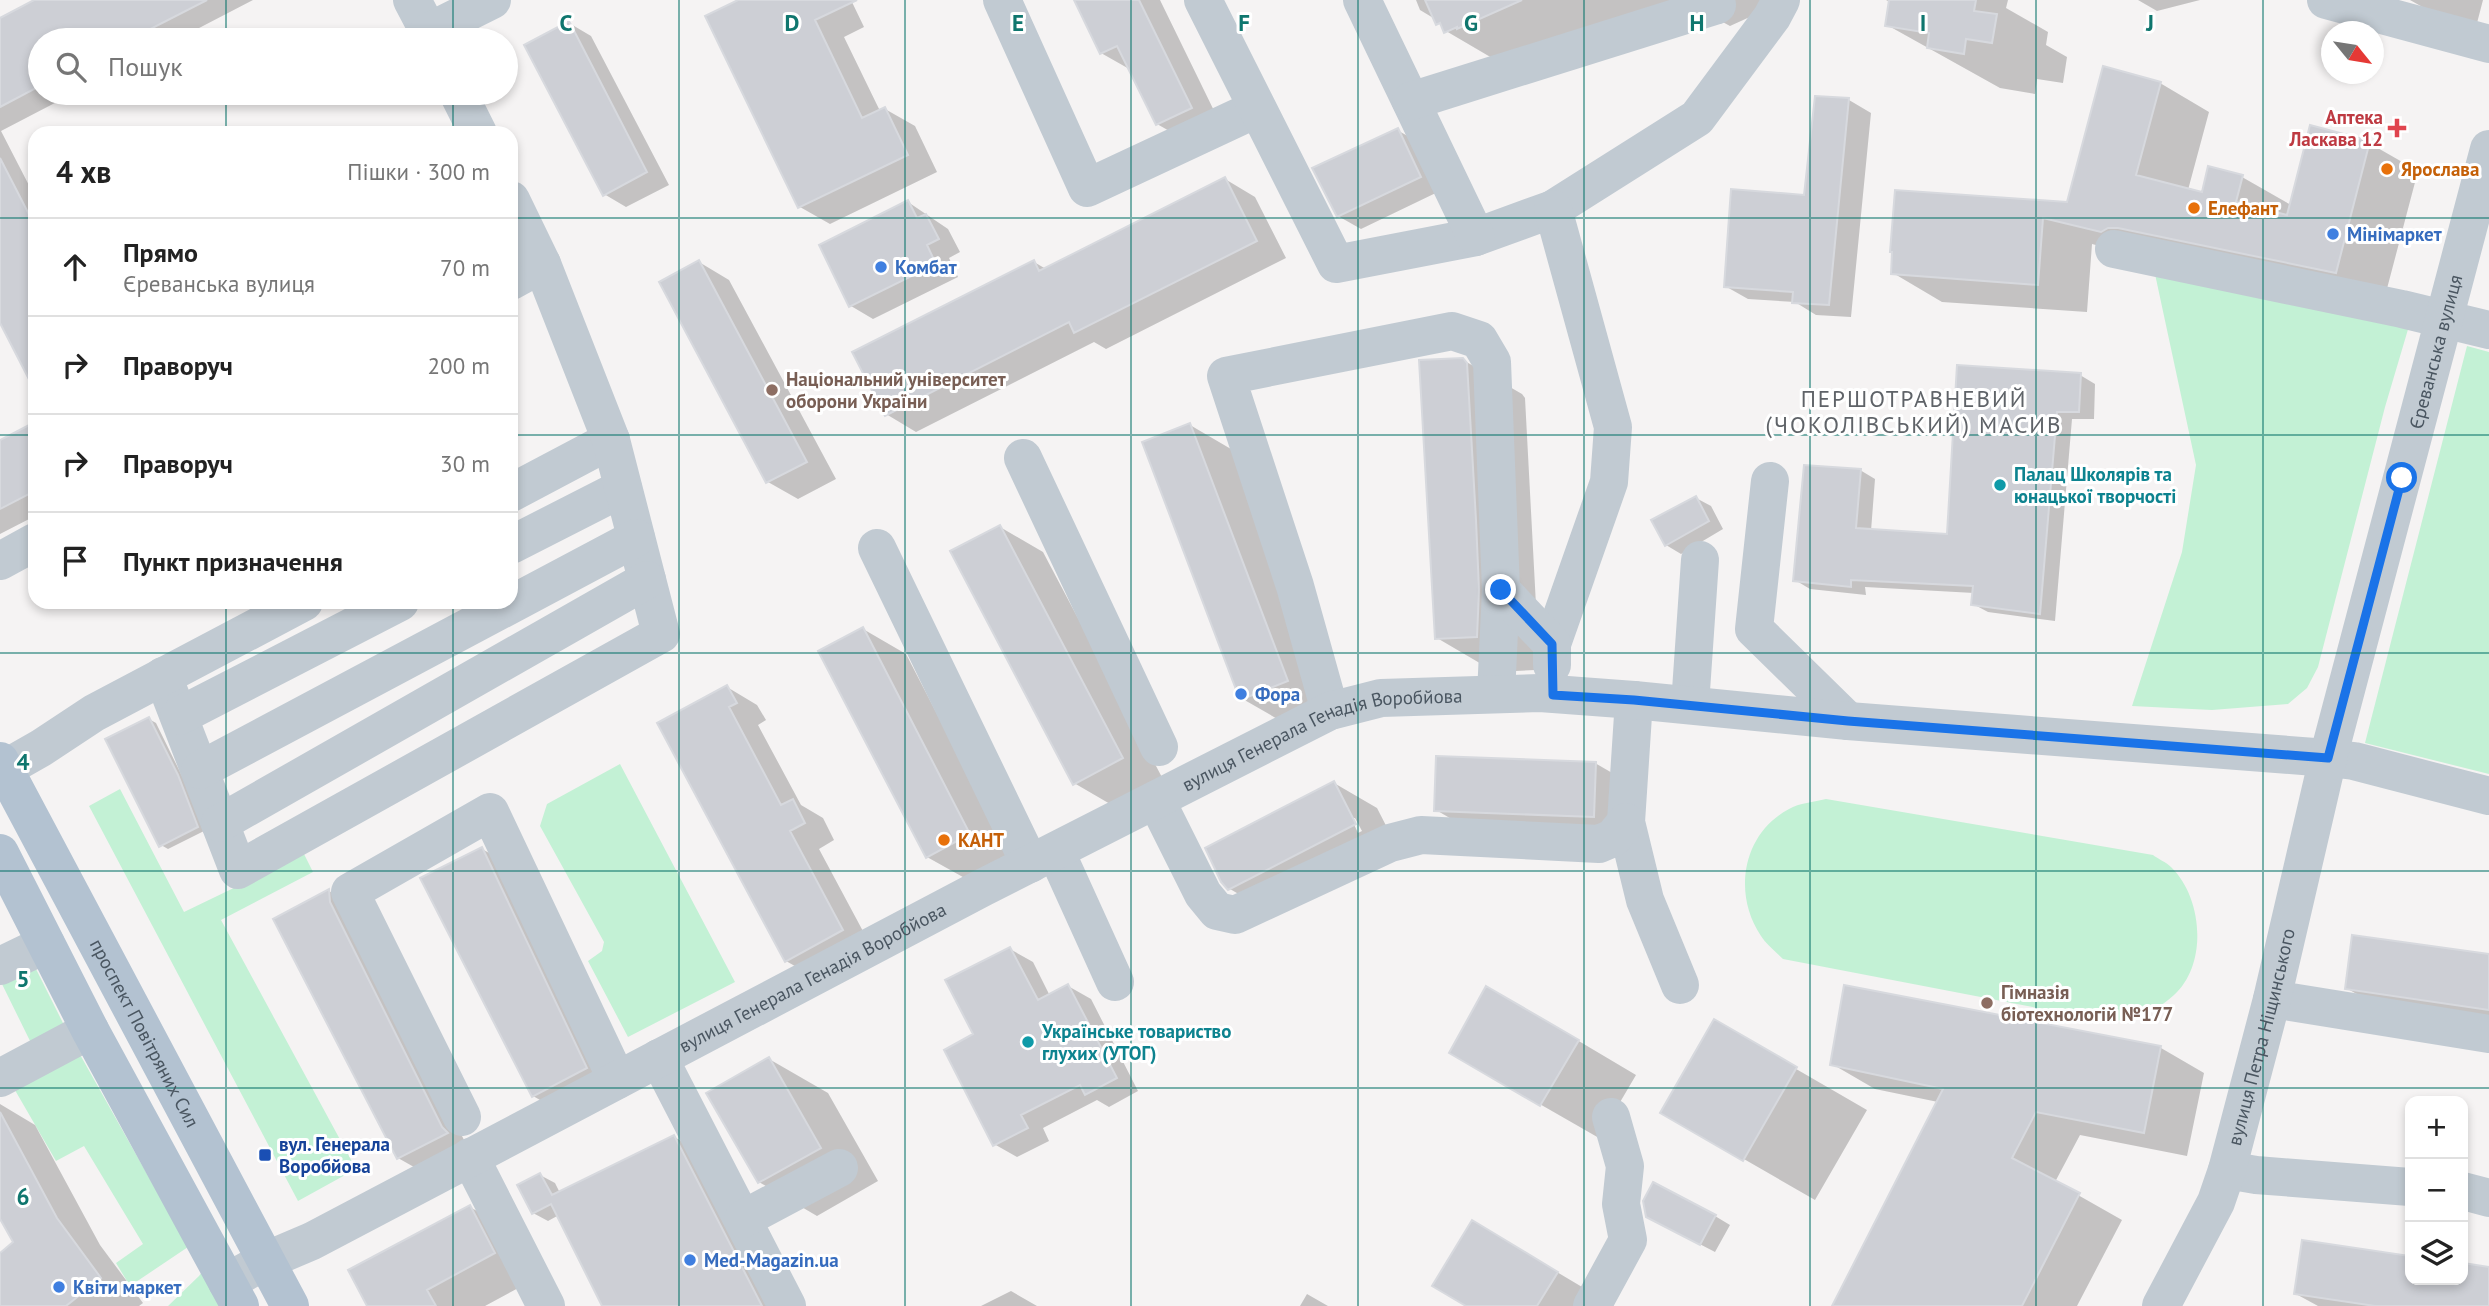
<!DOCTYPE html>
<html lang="uk">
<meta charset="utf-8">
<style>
:root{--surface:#fff;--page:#f2f2f2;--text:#222;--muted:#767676;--line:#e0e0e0}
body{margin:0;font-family:"PT Sans",sans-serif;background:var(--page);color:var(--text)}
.controls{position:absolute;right:21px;bottom:21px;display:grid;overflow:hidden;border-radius:14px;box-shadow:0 4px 10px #0003}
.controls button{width:63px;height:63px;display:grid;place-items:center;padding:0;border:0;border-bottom:2px solid var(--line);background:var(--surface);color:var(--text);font:35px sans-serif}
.compass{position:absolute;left:2321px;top:21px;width:63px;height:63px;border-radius:50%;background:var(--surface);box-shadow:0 4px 10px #0003;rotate:120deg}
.stop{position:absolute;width:21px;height:21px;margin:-16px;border:5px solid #1a73e8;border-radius:50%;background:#fff}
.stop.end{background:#1a73e8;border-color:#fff;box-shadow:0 2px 7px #0008}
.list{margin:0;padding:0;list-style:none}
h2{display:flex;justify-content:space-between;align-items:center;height:91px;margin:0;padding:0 28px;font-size:30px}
h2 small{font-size:23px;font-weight:400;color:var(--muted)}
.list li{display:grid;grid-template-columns:46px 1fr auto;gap:21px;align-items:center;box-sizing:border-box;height:98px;padding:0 28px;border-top:2px solid var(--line)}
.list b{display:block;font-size:26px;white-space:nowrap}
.list p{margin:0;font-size:23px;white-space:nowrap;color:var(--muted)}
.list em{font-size:23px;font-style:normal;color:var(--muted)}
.icon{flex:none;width:38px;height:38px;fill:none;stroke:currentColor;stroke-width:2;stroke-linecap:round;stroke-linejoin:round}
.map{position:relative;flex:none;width:2489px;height:1306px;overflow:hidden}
.search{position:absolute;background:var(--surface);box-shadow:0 4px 10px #0003;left:28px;top:28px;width:490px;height:77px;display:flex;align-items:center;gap:18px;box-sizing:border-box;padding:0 24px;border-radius:38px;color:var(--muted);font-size:26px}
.panel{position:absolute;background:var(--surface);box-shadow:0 4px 10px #0003;left:28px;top:126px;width:490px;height:483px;border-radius:21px}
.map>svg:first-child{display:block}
.green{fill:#c3f1d5}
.shadow{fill:#0003;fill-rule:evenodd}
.building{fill:#cdcfd5;stroke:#d7d9de;stroke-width:2}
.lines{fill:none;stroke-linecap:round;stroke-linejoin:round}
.minor{stroke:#c1cad2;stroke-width:38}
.major{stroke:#b3c2d1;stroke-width:38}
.route{stroke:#1a73e8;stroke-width:9}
.grid{fill:none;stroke:#0f766e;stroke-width:2;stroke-opacity:0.55}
.health-dot{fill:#e0444e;stroke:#fff;stroke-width:2.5}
.food-dot{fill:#e8710a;stroke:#fff;stroke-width:2.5}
.shop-dot{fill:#3f7fe0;stroke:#fff;stroke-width:2.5}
.education-dot{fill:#8d6e63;stroke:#fff;stroke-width:2.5}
.culture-dot{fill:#0f9aa8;stroke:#fff;stroke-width:2.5}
.transit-dot{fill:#1a4fb4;stroke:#fff;stroke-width:2.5}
.labels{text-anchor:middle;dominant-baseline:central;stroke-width:6;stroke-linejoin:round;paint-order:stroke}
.health-label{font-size:19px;font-weight:bold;fill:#be3a42;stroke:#fff;text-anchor:end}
.food-label{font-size:19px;font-weight:bold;fill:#c56008;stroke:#fff;text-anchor:start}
.shop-label{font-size:19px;font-weight:bold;fill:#366cbe;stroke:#fff;text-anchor:start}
.street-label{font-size:19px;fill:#4a5661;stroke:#fff}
.education-label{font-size:19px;font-weight:bold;fill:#785e54;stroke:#fff;text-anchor:start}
.culture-label{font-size:19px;font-weight:bold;fill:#0d838f;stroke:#fff;text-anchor:start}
.transit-label{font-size:19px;font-weight:bold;fill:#164399;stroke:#fff;text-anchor:start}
.quarter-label{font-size:23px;letter-spacing:2px;fill:#5f6368;stroke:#fff}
.grid-label{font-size:23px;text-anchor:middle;font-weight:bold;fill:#0f766e;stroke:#fff;stroke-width:6;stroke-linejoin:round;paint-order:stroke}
</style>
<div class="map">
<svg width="2489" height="1306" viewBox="0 0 2489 1306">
<rect width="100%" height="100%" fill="#f5f3f3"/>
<path class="green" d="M2155 274 2409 326 2385 407 2318 667 2307 688 2288 704 2212 710 2132 706 2182 552 2196 465Z
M2467 346 2489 352V774L2365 743Z
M620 764 735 982 628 1037 588 961 602 951 604 942 540 826 547 804Z
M120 789 184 912 304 854 313 872 221 920 356 1169 298 1201 89 806Z
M1826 799 2153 855C2158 859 2166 862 2171 867 2203 898 2208 964 2174 995 2156 1012 2134 1018 2110 1022L1783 959C1776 952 1766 944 1761 936 1732 893 1743 833 1789 809 1799 803 1814 802 1826 799Z
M33 963 66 1029 32 1045 0 980Z
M78 1051 188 1247 130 1286 116 1263 143 1244 84 1146 56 1161 12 1085Z
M202 1272 226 1306H168L199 1276Z"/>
<path class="shadow" d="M38 0H253L176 40H40V93H74L1 131 35 197V387L0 319V19Z
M741 0H851L864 27 844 37 880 111 885 109 915 126 937 172 830 224 800 207Z
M1076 0H1160L1221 125 1187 141 1157 124 1131 70 1101 53Z
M1416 0H1787L1730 26 1706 13 1504 65 1446 31 1435 19 1420 10Z
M1886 0H2008L2006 8 2048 32 2046 45 2067 57 2063 83 2037 79 2035 94 2000 88 1887 25 1890 2Z
M2138 0H2200L2157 11Z
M2410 0H2483L2477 23 2426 9Z
M569 23 591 36 669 185 626 207 604 194Z
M2160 83 2209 112 2188 190 2203 194 2242 177 2291 205 2369 143 2418 171 2384 300 2150 259 2092 244 2087 312 1942 302 1893 273 2068 204Z
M1849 100 1871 113 1851 317 1816 315 1795 302 1748 299 1725 286 1806 196Z
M1397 130 1420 143 1442 190 1361 229 1338 216Z
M1225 179 1255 197 1286 258 1106 349 1094 342 916 432 886 414 1034 262 1046 269Z
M908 202 948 229 960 252 949 258 958 277 873 319 851 306 821 246Z
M699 262 729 280 836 479 798 499 768 482 661 282Z
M1463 360 1522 394 1525 398 1537 624 1535 670 1495 672 1437 638Z
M2080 375 2095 384 2094 419H2072L2055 621 1988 612 1973 604 1974 593 1865 587 1866 595 1810 589 1795 580 1860 470 1875 479 1871 531 1949 536Z
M35 424V516L0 534V442Z
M1190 425 1248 459 1346 715 1300 732 1241 698Z
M1696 498 1711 506 1723 529 1681 554 1666 545Z
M1000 527 1043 552 1165 783 1117 808 1074 783Z
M863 629 906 654 1012 859 970 881 927 857Z
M727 687 757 705 766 720 758 725 801 805 823 818 834 840 819 849 872 948 816 978 786 961 659 724Z
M149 719 156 723 184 780 204 831 168 849 161 845Z
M1595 763 1638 788 1636 841 1479 835 1436 810Z
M1334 783 1377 808 1398 849 1273 914 1230 889ZM1351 818H1355L1362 831 1358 833Z
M482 849 512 866 616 1086 563 1113 533 1096Z
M329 891 351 904 353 916 465 1142 421 1171 398 1158 275 920Z
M1010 949 1033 962 1050 996 1068 986 1091 999 1138 1091 1109 1107 1097 1100 1043 1128 1049 1141 1017 1157 994 1144 976 1035Z
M2489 956V1027L2389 1012 2346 988Z
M1845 988 2161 1048 2204 1073 2187 1156 2080 1135 2055 1182 2122 1220 2077 1306H1834L1938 1102 1875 1089 1832 1064Z
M1545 1021 1636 1075 1599 1138 1451 1053Z
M1715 1022 1867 1110 1815 1200 1662 1112Z
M769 1059 828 1093 878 1181 817 1216 759 1182Z
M0 1104 35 1125 100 1245 143 1303 139 1306H0V1255L15 1243 0 1215Z
M674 1137 689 1145 772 1306H604L559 1215 548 1221 533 1213 540 1175 555 1183 560 1193Z
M470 1207 513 1232 537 1278 485 1306H369Z
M1715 1216 1730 1225 1715 1252 1663 1225Z
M2304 1242 2410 1257V1280H2463V1265L2489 1269V1306H2318L2296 1294Z
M1530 1256 1614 1306H1469Z
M1011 1291 1037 1306H981Z
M1307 1294 1328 1306H1300Z"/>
<path class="building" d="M34 0H207L129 40H40V86L0 107V18Z
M738 0H857L815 20 862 118 885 107 908 155 798 208 705 16Z
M1074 0H1139L1192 108 1156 125 1117 46 1100 54Z
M1425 0H1522L1457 29V27L1444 33 1440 23 1436 25Z
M1889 0H1976L1974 11 1997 14 1992 43 1966 39 1964 54 1927 48 1929 33 1885 26Z
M569 21 647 172 603 196 524 45Z
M2103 66 2161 82 2136 175 2202 192 2208 166 2243 175 2236 202 2287 215 2310 125 2370 141 2336 273 2118 228H2108L2101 232 2043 218 2038 285 1891 274 1892 252H1890L1895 190 2067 202Z
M1815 96 1849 98 1829 305 1792 303 1793 292 1724 287 1731 189 1804 195Z
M1398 128 1421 177 1337 217 1312 168Z
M0 158 35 226V391L0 323Z
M1225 177 1257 241 1074 333 1069 322 885 416 852 352 1034 260 1039 271Z
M908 200 917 218 926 214 939 239 927 245 936 264 849 307 819 245Z
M699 260 807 462 766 483 659 282Z
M1463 358 1467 363 1476 520 1479 590 1477 637 1435 639 1419 360Z
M1957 365 2081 373 2079 412H2057L2040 614 1971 605 1973 586 1851 580V587L1793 581 1804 465 1861 469 1856 528 1947 534Z
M35 422V491L0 509V440Z
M1190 423 1288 681 1240 700 1142 442Z
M1696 496 1709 521 1665 546 1651 520Z
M1000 525 1123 758 1073 785 950 551Z
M863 627 970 834 926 858 818 651Z
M727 685 737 703 729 707 781 805 793 799 805 823 790 831 843 930 785 962 657 723Z
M149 717 178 775 198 827 159 847 105 739Z
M1436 756 1596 762 1594 817 1434 811Z
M1334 781 1356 824 1228 890 1221 882 1205 848Z
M482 847 587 1068 532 1097 420 878Z
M329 889 330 902 442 1127 448 1133 397 1159 273 919Z
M2352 935 2489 954V1010L2345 989Z
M1010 947 1038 1000 1068 984 1117 1078 1085 1095 1080 1085 1021 1115 1028 1128 993 1146 944 1050 973 1034 945 980Z
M1844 985 2161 1046 2144 1133 2036 1112 2012 1158 2080 1193 2022 1306H1832L1943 1089 1830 1065Z
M1486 986 1579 1040 1540 1106 1449 1053Z
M1714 1019 1797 1067 1743 1161 1660 1113Z
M769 1057 821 1148 758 1183 706 1093Z
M0 1112 57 1218 101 1278 66 1306H0V1253L13 1242 0 1219Z
M674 1135 762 1306H602L551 1204 532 1214 517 1185 540 1173 552 1195Z
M1653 1182 1716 1215 1700 1245 1646 1217 1643 1201Z
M470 1205 495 1253 427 1290 436 1306H367L348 1270Z
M1472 1220 1558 1272 1537 1306H1466L1432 1286Z
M2302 1240 2410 1256V1280H2463V1263L2489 1267V1306H2375L2294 1294Z"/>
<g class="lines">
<g class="minor">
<path d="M412 0 433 40"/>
<path d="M1002 0 1087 188 1256 109"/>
<path d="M1203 0 1336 264 1476 237 1553 209 1697 118 1772 17 1781 0"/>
<path d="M1362 0 1476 237"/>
<path d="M2326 0 2489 44"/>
<path d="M428 32 492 0"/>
<path d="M458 93 478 133"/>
<path d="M1411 101 1717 5"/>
<path d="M2114 249 2402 309 2489 330"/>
<path d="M511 281 542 264"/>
<path d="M1023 458 1159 747"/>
<path d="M1770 481 1754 629 1848 721"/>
<path d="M511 493 611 440"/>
<path d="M511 545 623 488"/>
<path d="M877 548 1030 864"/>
<path d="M0 561 35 542"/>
<path d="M1552 665V644L1609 482 1613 427 1553 209"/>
<path d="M163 676 238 870 661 634 611 440 542 264 511 200"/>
<path d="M1496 694 1501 590"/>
<path d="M1634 700 1626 822 1645 900 1680 985"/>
<path d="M1690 705 1700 560"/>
<path d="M1330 711 1295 586 1226 376 1452 331 1479 340 1492 362 1501 590 1552 644"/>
<path d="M179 716 400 602"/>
<path d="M4 769 41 748 94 713 304 602"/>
<path d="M200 770 636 538"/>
<path d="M1156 800 1203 894 1217 911 1235 915 1390 843 1421 835 1599 844 1613 838 1626 822"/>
<path d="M220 823 647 580"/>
<path d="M1056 852 1115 982"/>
<path d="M0 966 46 944"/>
<path d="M2272 999 2489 1034"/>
<path d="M659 1058 787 1306"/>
<path d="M0 1078 90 1030"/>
<path d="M462 1117 350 892 490 812 617 1080"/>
<path d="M470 1157 546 1306"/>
<path d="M2227 1170 2256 1175 2410 1187"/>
<path d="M2463 1191 2489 1198"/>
<path d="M743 1219 839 1168"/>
<path id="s1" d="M227 1282 265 1261 312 1241 982 888 1330 711 1381 698 1540 693 1634 700 1848 721 2328 758 2354 761 2489 796"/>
<path d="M1592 1306 1628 1240 1621 1204 1625 1166 1611 1117"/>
<path id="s2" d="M2161 1306 2216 1202 2227 1170 2272 999 2328 758 2489 149"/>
</g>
<g class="major">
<path id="s3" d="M0 761 290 1306"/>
<path d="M0 853 90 1030 240 1306"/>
</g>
</g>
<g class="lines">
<path class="route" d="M1501 590 1552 644 1553 695 1634 700 1848 721 2328 758 2402 478"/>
</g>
<path class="grid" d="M226 0V40M453 0V40M679 0V1306M905 0V1306M1131 0V1306M1358 0V1306M1584 0V1306M1810 0V1306M2036 0V1306M2263 0V1306M226 93V133M453 93V133M0 218H35M511 218H2489M0 435H35M511 435H2489M226 602V1306M453 602V1306M0 653H2489M0 871H2489M0 1088H2489"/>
<path class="health-dot" d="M2393.5 117.5h7v7h7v7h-7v7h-7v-7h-7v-7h7z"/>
<g class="food-dot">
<circle cx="2387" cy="169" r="7"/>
<circle cx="2194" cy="208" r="7"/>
<circle cx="944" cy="840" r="7"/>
</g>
<g class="shop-dot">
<circle cx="2333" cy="234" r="7"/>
<circle cx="881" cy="267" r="7"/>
<circle cx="1241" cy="694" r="7"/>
<circle cx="690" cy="1260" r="7"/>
<circle cx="59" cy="1287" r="7"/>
</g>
<g class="education-dot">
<circle cx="772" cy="390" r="7"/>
<circle cx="1987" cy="1003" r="7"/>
</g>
<g class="culture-dot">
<circle cx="2000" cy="485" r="7"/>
<circle cx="1028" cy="1042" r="7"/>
</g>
<rect class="transit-dot" x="258" y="1148" width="14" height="14" rx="3.5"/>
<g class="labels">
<g class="health-label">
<text x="2383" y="117">Аптека<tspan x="2383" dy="22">Ласкава 12</tspan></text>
</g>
<g class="food-label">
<text x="2401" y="169">Ярослава</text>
<text x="2208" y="208">Елефант</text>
<text x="958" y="840">КАНТ</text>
</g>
<g class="shop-label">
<text x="2347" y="234">Мінімаркет</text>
<text x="895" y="267">Комбат</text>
<text x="1255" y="694">Фора</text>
<text x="704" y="1260">Med-Magazin.ua</text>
<text x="73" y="1287">Квіти маркет</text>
</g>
<g class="street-label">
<text stroke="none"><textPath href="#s2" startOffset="996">Єреванська вулиця</textPath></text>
<text stroke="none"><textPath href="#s1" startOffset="1227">вулиця Генерала Генадія Воробйова</textPath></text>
<text stroke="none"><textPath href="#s1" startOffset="660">вулиця Генерала Генадія Воробйова</textPath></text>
<text stroke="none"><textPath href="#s3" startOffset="308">проспект Повітряних Сил</textPath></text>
<text stroke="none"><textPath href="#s2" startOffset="289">вулиця Петра Ніщинського</textPath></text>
</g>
<g class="education-label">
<text x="786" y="379">Національний університет<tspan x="786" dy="22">оборони України</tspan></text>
<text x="2001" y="992">Гімназія<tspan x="2001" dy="22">біотехнологій №177</tspan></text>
</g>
<g class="culture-label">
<text x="2014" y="474">Палац Школярів та<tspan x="2014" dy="22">юнацької творчості</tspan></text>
<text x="1042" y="1031">Українське товариство<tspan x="1042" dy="22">глухих (УТОГ)</tspan></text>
</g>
<g class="transit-label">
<text x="279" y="1144">вул. Генерала<tspan x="279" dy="22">Воробйова</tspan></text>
</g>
<g class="quarter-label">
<text x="1914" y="398">ПЕРШОТРАВНЕВИЙ<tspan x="1914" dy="26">(ЧОКОЛІВСЬКИЙ) МАСИВ</tspan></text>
</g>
</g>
<g class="grid-label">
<text x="566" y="31">C</text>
<text x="792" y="31">D</text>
<text x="1018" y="31">E</text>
<text x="1244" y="31">F</text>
<text x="1471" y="31">G</text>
<text x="1697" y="31">H</text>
<text x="1923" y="31">I</text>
<text x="2150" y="31">J</text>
<text x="23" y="770">4</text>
<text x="23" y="987">5</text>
<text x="23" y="1205">6</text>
</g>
</svg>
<div class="controls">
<button>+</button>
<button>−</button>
<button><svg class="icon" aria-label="layers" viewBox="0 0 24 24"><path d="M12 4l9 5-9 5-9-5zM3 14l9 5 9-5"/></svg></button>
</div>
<svg class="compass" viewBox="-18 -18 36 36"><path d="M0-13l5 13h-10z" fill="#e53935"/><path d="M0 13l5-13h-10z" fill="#767676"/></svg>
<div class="stop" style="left:2402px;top:478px"></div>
<div class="stop end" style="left:1501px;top:590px"></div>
<div class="search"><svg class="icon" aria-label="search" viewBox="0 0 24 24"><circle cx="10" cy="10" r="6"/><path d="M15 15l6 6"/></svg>Пошук</div>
<section class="panel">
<h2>4 хв<small>Пішки · 300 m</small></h2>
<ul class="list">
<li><svg class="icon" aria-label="ahead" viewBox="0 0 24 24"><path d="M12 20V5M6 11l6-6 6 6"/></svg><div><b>Прямо</b><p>Єреванська вулиця</p></div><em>70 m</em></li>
<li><svg class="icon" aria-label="right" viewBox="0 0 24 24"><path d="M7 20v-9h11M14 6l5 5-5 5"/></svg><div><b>Праворуч</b></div><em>200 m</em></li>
<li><svg class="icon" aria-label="right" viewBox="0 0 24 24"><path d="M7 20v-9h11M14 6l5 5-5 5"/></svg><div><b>Праворуч</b></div><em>30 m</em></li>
<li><svg class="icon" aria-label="arrive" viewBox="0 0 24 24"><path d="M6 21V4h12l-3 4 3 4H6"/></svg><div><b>Пункт призначення</b></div></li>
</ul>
</section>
</div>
